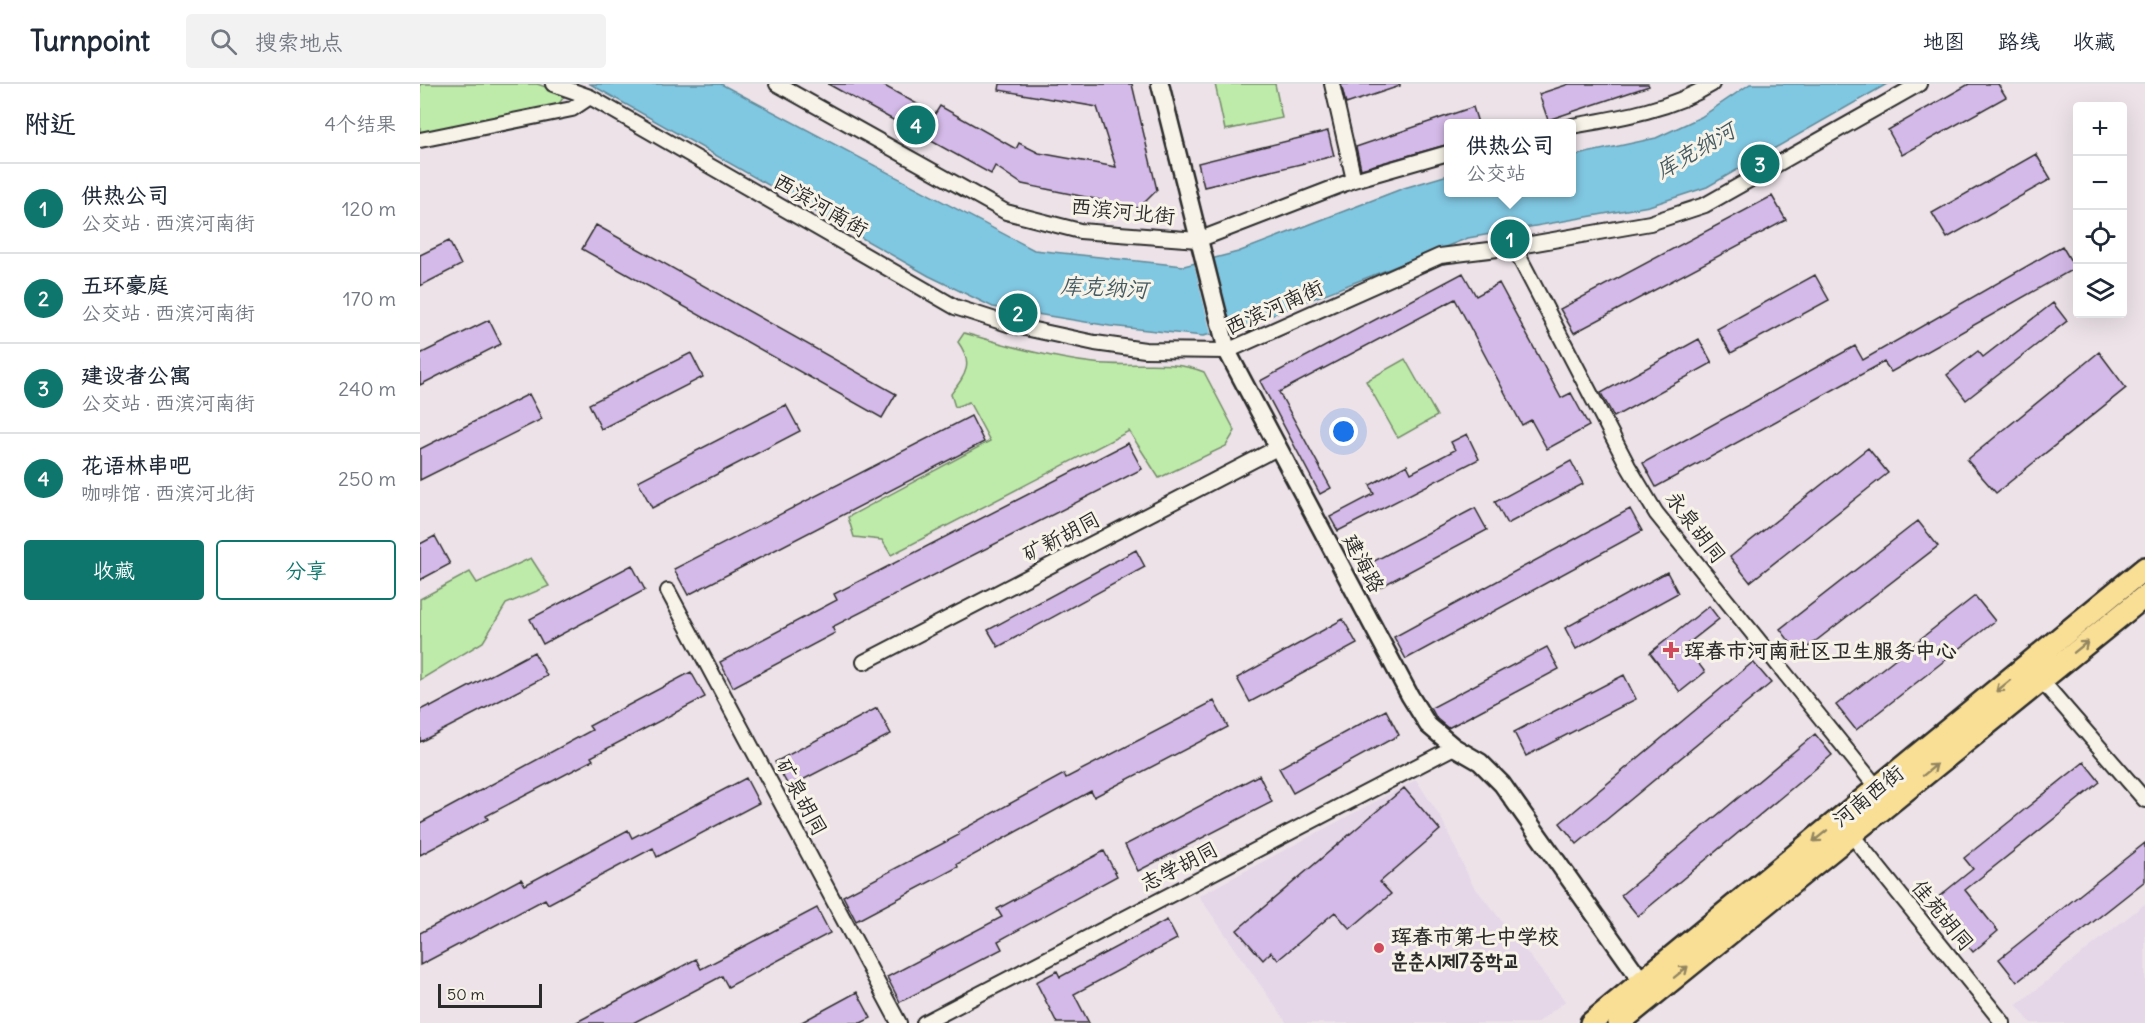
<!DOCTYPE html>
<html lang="zh">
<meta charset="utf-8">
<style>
:root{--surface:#fff;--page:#f2f2f3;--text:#1f2937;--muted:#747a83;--line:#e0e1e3;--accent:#0f766e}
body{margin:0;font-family:Delius,"LXGW WenKai TC","Poor Story",sans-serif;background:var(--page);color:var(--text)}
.controls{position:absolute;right:18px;top:18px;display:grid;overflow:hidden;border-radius:6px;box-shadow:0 6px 24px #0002}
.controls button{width:54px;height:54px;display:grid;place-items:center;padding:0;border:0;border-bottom:2px solid var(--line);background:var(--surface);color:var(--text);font:30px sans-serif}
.scale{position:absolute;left:18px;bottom:15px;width:104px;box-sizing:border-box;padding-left:6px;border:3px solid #2b2b2b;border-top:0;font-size:16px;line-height:21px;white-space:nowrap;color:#2b2b2b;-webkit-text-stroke:4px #f7f3e8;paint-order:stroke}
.you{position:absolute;left:924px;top:348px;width:21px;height:21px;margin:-15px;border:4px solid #fff;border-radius:50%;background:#1a73e8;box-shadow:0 0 0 9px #1a73e833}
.badge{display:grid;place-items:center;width:39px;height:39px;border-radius:50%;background:var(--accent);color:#fff;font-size:20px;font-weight:700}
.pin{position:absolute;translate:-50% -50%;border:3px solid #fff;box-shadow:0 2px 6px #0006}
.popup{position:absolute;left:1024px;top:35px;width:132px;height:78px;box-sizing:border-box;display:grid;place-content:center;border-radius:6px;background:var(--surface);filter:drop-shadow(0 2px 4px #0005);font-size:20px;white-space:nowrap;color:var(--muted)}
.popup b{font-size:22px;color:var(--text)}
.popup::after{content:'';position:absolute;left:50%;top:100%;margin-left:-12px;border:12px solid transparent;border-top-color:var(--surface)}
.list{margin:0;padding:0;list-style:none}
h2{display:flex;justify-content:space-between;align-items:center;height:78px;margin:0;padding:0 24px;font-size:26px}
h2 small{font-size:20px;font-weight:400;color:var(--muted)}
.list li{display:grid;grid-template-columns:39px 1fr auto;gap:18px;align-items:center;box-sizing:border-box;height:90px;padding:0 24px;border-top:2px solid var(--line)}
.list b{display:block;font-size:22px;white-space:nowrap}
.list p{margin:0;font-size:20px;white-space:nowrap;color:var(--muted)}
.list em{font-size:20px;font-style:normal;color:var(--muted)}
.actions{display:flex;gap:12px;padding:18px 24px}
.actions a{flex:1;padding:14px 0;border:2px solid var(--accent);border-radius:6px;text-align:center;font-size:21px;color:var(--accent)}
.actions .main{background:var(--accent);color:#fff}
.icon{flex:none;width:33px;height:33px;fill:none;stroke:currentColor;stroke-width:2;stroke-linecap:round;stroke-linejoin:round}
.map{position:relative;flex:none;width:1725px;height:939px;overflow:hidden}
header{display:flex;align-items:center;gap:36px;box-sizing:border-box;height:84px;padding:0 30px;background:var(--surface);border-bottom:2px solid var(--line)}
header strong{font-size:28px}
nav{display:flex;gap:33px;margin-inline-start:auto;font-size:21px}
.search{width:420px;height:54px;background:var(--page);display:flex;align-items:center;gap:15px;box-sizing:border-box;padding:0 21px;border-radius:6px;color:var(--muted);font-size:22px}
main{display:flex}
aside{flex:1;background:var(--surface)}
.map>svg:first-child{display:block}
.built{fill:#e5d6e8}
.green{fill:#beeba9;stroke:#748b6a;stroke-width:1.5}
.water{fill:#80c7e1;stroke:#5e8998;stroke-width:1.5}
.pier{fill:#ece2e8}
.building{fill:#d4bae8;stroke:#2b2b2b;stroke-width:1.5}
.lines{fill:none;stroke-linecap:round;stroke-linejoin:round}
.minor-casing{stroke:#2b2b2b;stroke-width:18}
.tertiary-casing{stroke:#2b2b2b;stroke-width:21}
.primary-casing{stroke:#2b2b2b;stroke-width:26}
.minor{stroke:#f7f3e8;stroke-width:14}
.tertiary{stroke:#f7f3e8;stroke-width:16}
.primary{stroke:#f9df96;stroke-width:21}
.oneway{stroke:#928560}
.poi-dot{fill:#d1495b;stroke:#f7f3e8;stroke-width:2}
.labels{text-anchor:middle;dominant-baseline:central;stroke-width:6;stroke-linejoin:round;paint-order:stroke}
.street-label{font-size:21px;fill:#2b2b2b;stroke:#f7f3e8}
.poi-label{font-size:21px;font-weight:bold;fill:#2b2b2b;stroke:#f7f3e8;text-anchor:start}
.water-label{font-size:22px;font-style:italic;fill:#445a62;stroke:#f7f3e8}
</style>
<header>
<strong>Turnpoint</strong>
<div class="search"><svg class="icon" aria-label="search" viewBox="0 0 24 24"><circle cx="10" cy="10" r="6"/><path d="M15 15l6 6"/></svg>搜索地点</div>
<nav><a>地图</a><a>路线</a><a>收藏</a></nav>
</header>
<main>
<aside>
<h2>附近<small>4个结果</small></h2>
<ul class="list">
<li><span class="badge">1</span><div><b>供热公司</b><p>公交站 · 西滨河南街</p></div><em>120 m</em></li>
<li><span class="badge">2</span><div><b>五环豪庭</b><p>公交站 · 西滨河南街</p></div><em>170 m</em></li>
<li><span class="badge">3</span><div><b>建设者公寓</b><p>公交站 · 西滨河南街</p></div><em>240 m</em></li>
<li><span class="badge">4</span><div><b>花语林串吧</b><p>咖啡馆 · 西滨河北街</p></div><em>250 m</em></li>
</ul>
<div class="actions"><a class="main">收藏</a><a>分享</a></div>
</aside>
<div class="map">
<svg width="1725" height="939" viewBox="0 0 1725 939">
<rect width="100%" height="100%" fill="#ece2e8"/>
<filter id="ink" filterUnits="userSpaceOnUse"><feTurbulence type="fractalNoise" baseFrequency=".0167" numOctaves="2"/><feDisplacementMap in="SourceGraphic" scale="12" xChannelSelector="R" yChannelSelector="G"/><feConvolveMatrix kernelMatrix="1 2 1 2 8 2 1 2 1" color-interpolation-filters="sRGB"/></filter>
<g filter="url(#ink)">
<path class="built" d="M996 696 1022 736 1052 800 1145 917 1117 939H867L779 812Z
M1725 820V939H1611L1597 921Z"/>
<path class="green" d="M0 0H117L146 10 138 21 0 50Z
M795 0H855L862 34 805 46Z
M544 249C586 261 630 274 674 279 711 284 749 274 784 288L815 347 806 362 739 394 709 347 471 471 462 456 434 453 428 433 570 357 549 318 535 323 531 310C546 290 554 280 538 258Z
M985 275 1017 332 978 354 946 297Z
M111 474 129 502 86 520 63 558 0 596V515L50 488 57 499Z"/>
<path class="water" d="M170 0H301L614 166 764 182 818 168 984 104 1028 91V108H1152V72L1236 54 1281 33 1330 0H1467L1287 103 1229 122 1048 154 818 244 783 252 690 242 573 223 509 192Z"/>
<path class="pier" d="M794 175 811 245 791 250 774 180Z"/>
<path class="building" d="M408 0H461L515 30 520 22 596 65 599 59 619 69 696 83 677 23 579 6 580 0H712L737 106 719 124 602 100 575 82 571 90Z
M921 0H980V2L926 20Z
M1149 0H1228L1229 2 1128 36 1119 10Z
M1549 0H1578L1586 13 1482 71 1468 46Z
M1053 23 1058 39H1029V60L941 85 936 63Z
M908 47 914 72 784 103 778 79Z
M1616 70 1631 95 1527 154 1512 129Z
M1352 112 1366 136 1154 249 1140 225Z
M176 141 476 310 462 334 162 165Z
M29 157 41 181 0 202V171Z
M1642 162 1655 184 1471 288 1464 278 1236 403 1223 379 1435 262 1443 276Z
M1043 189 1056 212 1079 199 1141 314 1151 309 1169 342 1127 365 1111 336 1102 341 1035 215 859 308 911 404 900 410 840 297Z
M1395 191 1409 216 1311 269 1297 245Z
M1633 219 1647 237 1546 316 1527 291 1558 267 1563 273Z
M69 236 81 260 0 301V270Z
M1279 255 1292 279 1194 333 1181 309Z
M1679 268 1706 304 1576 409 1547 376Z
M271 269 283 293 181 345 169 320Z
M109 310 122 335 0 396V365Z
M366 321 380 347 232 424 218 397Z
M551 332 564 358 268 511 254 485Z
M1047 350 1059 375 918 447 910 433 954 410 950 401 987 381 991 389 1035 366 1031 358Z
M708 359 722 385 412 543 415 549 313 603 300 578 417 516 414 510Z
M1448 364 1468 389 1330 498 1310 473Z
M1151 377 1163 400 1087 440 1075 418Z
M1055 424 1067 446 951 508 939 485Z
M1210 425 1222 447 986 575 974 553Z
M1498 437 1518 462 1379 570 1360 545Z
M15 452 30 480 0 496V460Z
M716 466 725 483 578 563 568 546Z
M212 481 225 506 123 560 110 535Z
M1247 488 1258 509 1156 565 1145 544Z
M1555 512 1575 537 1436 646 1416 621Z
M1289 522 1299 535 1265 562 1285 588 1260 608 1230 569Z
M923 535 937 560 830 618 817 594Z
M1127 563 1139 585 1028 644 1017 635 1011 624Z
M114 568 127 592 0 658V626L10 621 11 623Z
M1333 578 1351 599 1157 760 1140 739Z
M271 588 285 613 171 673 173 676 66 732 68 735 0 771V739L172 646 169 642Z
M1204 591 1216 615 1106 672 1094 648Z
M794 617 808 643 674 713 671 707 537 780 538 783 436 837 423 812 539 751 538 748 644 690 646 694Z
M457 624 471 650 369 703 355 678Z
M966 626 979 651 873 709 859 684Z
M1395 650 1412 671 1218 832 1201 811Z
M1664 678 1680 698 1545 806 1578 847 1553 868 1512 818 1553 785 1544 774Z
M839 691 852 718 718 787 705 761Z
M326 694 339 719 237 773 233 764 128 820 125 815 0 881V849L101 795 105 801 208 746 212 754Z
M984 704 1020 746 960 798 971 810 930 845 915 828 858 876 851 868 843 876 817 846Z
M1725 759V797L1597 898 1579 875Z
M684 767 697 792 578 857 582 865 480 918 467 893 582 833 577 825Z
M397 824 410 849 308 903 302 892 213 939H155L276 875 281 885Z
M747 836 757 855 654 910 669 939H637L616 898 637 887 640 893Z
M437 908 451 934 441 939H380Z"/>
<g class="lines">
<g class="minor-casing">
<path id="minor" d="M133 0 170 13 535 223 591 241 675 259 725 266 807 267 1020 172 1094 163 1230 139 1285 121 1499 0
M357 0 586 128 660 147 778 156 934 96 1028 69
M912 0 934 96
M1152 42C1199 34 1250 26 1292 0
M0 56 152 25 170 13
M1094 163 1208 382 1236 429 1462 710
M248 507 479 939
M444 578 857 364
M1621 596 1725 716
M1431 750 1583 939
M504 939 1034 663"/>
</g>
<g class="tertiary-casing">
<path id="tertiary" d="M740 0 807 267 990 612 1008 641 1034 663 1060 678 1082 700 1228 906"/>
</g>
<g class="primary-casing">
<path id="primary" d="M1171 939 1725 484
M1199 939 1725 512"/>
</g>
<use href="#minor" class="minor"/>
<use href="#tertiary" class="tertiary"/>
<use href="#primary" class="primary"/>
</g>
<defs><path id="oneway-shaft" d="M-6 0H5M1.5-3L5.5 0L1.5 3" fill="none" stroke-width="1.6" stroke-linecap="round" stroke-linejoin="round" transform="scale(1.5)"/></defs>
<g class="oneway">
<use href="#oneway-shaft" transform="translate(1661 563) rotate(-39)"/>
<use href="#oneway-shaft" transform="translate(1583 602) rotate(141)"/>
<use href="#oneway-shaft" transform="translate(1510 686) rotate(-39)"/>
<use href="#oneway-shaft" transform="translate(1400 752) rotate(141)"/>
<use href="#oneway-shaft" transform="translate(1261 888) rotate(-39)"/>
</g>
</g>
<g class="poi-dot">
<path d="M1248 557h6v6h6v6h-6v6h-6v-6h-6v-6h6z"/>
<circle cx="959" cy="864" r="6"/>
</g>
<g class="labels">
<g class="street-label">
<text transform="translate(401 121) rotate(30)">西滨河南街</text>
<text transform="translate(703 127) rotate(6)">西滨河北街</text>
<text transform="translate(854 223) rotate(-24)">西滨河南街</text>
<text transform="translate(1276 443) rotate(53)">永泉胡同</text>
<text transform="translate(641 452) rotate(-27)">矿新胡同</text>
<text transform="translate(944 479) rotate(62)">建海路</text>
<text transform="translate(1448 712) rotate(-39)">河南西街</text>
<text transform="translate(382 713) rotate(62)">矿泉胡同</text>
<text transform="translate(759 782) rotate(-27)">志学胡同</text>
<text transform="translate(1523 831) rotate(51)">佳苑胡同</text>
</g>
<g class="poi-label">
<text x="1264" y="566">珲春市河南社区卫生服务中心</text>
<text x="971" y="852">珲春市第七中学校<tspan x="971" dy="24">훈춘시제7중학교</tspan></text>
</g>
<g class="water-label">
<text transform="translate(1275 66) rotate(-30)">库克纳河</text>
<text transform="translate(684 203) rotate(3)">库克纳河</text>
</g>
</g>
</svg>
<div class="controls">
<button>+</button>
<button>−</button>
<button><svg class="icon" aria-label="locate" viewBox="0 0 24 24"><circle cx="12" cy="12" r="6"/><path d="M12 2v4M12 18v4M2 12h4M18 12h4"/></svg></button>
<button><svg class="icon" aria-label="layers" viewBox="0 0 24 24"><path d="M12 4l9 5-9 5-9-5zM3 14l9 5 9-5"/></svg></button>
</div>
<div class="scale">50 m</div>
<div class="you"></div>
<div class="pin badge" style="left:1090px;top:155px">1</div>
<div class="popup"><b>供热公司</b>公交站</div>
<div class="pin badge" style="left:598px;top:229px">2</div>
<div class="pin badge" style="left:1340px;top:80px">3</div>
<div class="pin badge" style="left:496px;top:41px">4</div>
</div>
</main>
